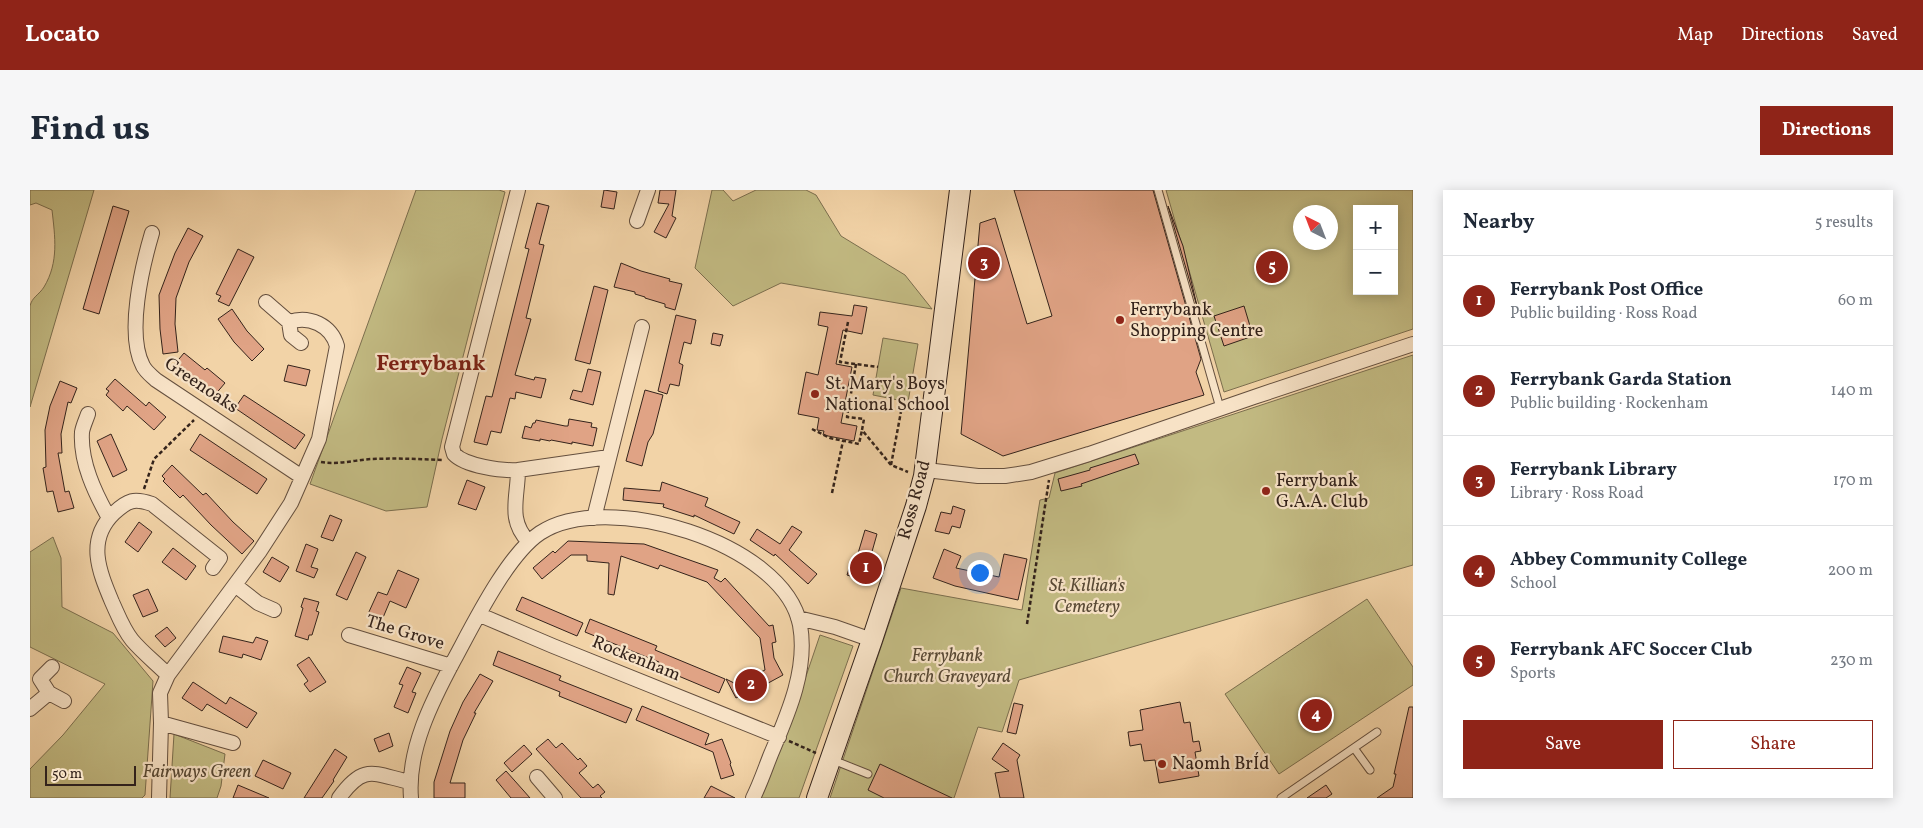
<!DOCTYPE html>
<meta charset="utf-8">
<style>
:root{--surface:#fff;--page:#f6f6f7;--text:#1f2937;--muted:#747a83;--line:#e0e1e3;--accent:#8f2418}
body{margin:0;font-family:Vollkorn,serif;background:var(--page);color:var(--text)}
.controls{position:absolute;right:15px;top:15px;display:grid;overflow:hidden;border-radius:0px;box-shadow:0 2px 12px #0003}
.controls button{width:45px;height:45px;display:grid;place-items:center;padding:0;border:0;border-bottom:1px solid var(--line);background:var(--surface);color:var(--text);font:25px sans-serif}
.compass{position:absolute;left:1263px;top:15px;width:45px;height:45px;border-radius:50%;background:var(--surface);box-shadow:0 2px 12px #0003;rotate:318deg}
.scale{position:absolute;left:15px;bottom:12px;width:91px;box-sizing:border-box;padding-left:5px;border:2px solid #34231b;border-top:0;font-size:14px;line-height:18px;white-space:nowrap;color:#34231b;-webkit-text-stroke:4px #f7e2c6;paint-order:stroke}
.you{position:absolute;left:949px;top:382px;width:18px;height:18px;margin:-12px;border:4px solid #fff;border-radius:50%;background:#1a73e8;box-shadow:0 0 0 8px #1a73e833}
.badge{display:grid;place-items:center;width:32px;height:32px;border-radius:50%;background:var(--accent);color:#fff;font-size:16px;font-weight:700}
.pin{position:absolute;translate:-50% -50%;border:2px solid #fff;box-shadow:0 1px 5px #0006}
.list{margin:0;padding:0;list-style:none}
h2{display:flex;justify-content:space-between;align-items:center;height:65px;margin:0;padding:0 20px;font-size:21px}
h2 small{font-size:16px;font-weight:400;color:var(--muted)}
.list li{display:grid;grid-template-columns:32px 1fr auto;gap:15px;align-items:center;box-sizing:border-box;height:90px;padding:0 20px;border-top:1px solid var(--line)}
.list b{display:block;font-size:19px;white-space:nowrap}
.list p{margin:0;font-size:16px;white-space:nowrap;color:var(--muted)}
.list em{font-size:16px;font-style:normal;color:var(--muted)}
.actions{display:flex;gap:10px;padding:15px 20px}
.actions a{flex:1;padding:11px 0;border:1px solid var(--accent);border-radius:0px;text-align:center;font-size:18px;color:var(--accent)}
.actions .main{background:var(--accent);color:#fff}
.map{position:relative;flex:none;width:1383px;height:608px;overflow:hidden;border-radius:0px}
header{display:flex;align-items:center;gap:30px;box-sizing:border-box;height:70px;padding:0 25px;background:var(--accent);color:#fff}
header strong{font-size:24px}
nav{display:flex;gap:28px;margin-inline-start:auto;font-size:18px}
.intro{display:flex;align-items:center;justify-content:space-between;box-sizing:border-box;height:120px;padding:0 30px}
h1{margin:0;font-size:35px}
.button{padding:12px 22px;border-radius:0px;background:var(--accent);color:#fff;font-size:18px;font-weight:700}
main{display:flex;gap:30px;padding:0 30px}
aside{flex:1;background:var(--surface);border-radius:0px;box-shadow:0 2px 12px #0003}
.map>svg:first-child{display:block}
.green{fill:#c2ba82;stroke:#7b6e4e;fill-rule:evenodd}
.building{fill:#e0a385;stroke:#34231b}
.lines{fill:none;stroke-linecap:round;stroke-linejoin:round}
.lane-casing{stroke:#644f3e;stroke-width:9}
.street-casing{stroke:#644f3e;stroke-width:16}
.secondary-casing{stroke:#34231b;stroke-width:22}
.path{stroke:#34231b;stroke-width:2.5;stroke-dasharray:4 2.5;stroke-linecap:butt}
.lane{stroke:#f7e2c6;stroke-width:7}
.street{stroke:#f7e2c6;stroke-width:14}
.secondary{stroke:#f7e2c6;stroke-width:20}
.poi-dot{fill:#8f2418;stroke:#f7e2c6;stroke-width:2}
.labels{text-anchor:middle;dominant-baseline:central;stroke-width:4.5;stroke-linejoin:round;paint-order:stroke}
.poi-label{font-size:18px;fill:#34231b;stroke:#f7e2c6;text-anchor:start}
.street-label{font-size:18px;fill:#34231b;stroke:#f7e2c6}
.park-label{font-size:18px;font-style:italic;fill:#584935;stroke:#f7e2c6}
.district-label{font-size:22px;font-weight:bold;fill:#7a1f14;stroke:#f7e2c6}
</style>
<header>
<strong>Locato</strong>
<nav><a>Map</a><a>Directions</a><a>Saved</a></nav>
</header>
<div class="intro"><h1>Find us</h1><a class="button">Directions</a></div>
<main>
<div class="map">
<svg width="1383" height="608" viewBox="0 0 1383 608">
<rect width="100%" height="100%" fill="#f2d3a7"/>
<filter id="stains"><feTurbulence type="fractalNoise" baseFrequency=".004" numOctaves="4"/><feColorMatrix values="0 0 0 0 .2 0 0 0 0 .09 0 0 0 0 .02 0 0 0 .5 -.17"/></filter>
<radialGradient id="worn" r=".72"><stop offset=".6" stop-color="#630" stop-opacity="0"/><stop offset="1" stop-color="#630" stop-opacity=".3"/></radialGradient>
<path class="green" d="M0 0H64L0 217V116C2 107 9 105 14 97 29 72 25 47 22 20L6 13 0 15Z
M386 0H469L475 2 412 249 397 317 356 321 280 294Z
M682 0H693L703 11 726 0H776L786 5 811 46 875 85 902 119 751 93 703 116 665 78Z
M1136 0H1383V139L1194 202ZM1327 19H1364V101H1327ZM1270 22H1300V52H1270Z
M853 148 888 154 878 212 843 205Z
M1383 165V375L989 490 972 542 948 537 924 608H800L871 398 992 420 1010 310 1019 308 1025 283Z
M23 347 31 368 32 417 83 443 123 491 115 605 112 608H0V579L33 545 75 494 0 457V362Z
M1337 409 1383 477V495L1249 584 1195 504Z
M790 445 823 456 769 608H731L757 542Z
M144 544 195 564 191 596 187 608H140Z"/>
<path class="building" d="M574 0 587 2 584 19 571 17Z
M630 0H646L642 26 646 28 636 48 624 42 639 14 628 13Z
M984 0H1123L1171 169 1166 182 1174 205 973 266 931 244 950 33 965 28 997 134 1022 126Z
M507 13 519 16 509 54 514 55 496 128 501 129 485 185 504 190 505 187 516 189 511 208 486 202 485 209 480 208 471 243 461 241 457 255 444 252 456 206 462 207 499 59 495 58Z
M83 16 99 21 69 124 53 119Z
M1138 16 1153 56 1168 120Z
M158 38 173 46 159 72 146 108 145 134 148 162 133 164 130 139 129 105 145 63Z
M208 59 224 67 199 116 188 111 191 106 186 104Z
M591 73 611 81 640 89 639 91 652 94 645 120 635 117V114L615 108V107L605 104V102L584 97Z
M564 96 578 100 560 174 545 170Z
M824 115 837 117 832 144 813 140 806 174 822 177 811 233 827 236 824 251 793 245 794 241 787 240 789 228 768 224 776 182 788 185 798 137 788 135 790 122 822 126Z
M1214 116 1223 146 1194 156 1184 126Z
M202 119 217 141 234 159 222 171 204 152 188 129Z
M646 125 666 130 661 154 654 152 649 173 653 175 649 196 640 194 637 204 628 201Z
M683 143 693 145 690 156 681 154Z
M154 163 175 180 177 178 195 193 184 206 144 175Z
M258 175 280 180 276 196 254 191Z
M558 179 571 182 563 215 540 209 543 200 552 202Z
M85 189 116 216 119 212 136 227 124 240 97 216 93 221 76 205 79 201 76 199Z
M30 191 47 198 41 213 38 212 31 244 32 263H28L35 302 39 301 44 318 28 322 23 301 17 302 13 278 16 277 15 240 20 216Z
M615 200 633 205 623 244 618 252 612 276 596 271Z
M214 205 275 245 265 259 205 218Z
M539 229 562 233 561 237 567 238 563 256 542 252V254L521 250 520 251 510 249V251L492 248 495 236 501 238 503 233H505L506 230 535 236H538Z
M81 244 97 280 83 287 67 251Z
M170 244 237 289 227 304 160 260Z
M1105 264 1109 274 1051 294 1052 296 1031 301 1028 289 1060 280V278Z
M142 275 173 305 176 303 203 332 224 351 212 364 181 335 153 305 150 308 133 291 135 289 132 286Z
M437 290 455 297 446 320 428 314Z
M632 292 678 308 675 316 710 332 704 344 664 325V327L633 317 634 314 593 310 594 298 630 301Z
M923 316 935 320 930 338 922 336 919 344 905 341 911 322 921 324Z
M300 325 312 330 303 351 291 347Z
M109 332 122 342 108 362 95 352Z
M762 336 772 342 759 360 787 384 778 394 745 364 744 366 720 350 727 339 750 354Z
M835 340 847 344 834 390 817 385 822 369 826 370Z
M538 351 614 354 688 380 684 388 691 392 695 388 739 436 743 435 746 452 742 453 744 468 753 485 718 504 717 502 706 508 696 489 706 494 735 480 730 448 677 392 630 375 628 379 591 366 584 405 578 404 579 373 557 371V365H541L512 389 503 378 523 361 525 363Z
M276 354 288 359 281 377 288 379 284 388 266 381Z
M143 358 166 376 156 390 132 372Z
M914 359 931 366 926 378 969 387 974 364 997 369 988 410 925 396 903 388Z
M326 362 336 367 317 410 306 405Z
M242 367 259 377 250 392 233 382Z
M368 380 389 389 376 418 360 411 352 430 338 424 348 402 357 405Z
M118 399 128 421 113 427 103 405Z
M492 407 553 433 547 446 486 420Z
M274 408 289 412 286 421 289 422 282 445H279L278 450 265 446 273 418 271 417Z
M560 429 627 456 625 460 695 489 689 503 627 477 629 472 555 442Z
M137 437 146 448 135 457 125 446Z
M193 446 223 453 226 447 238 451 231 470 213 464 212 468 189 462Z
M468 461 531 486 529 490 602 519 596 533 529 506 530 502 463 475Z
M279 467 296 492 280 502 274 494 278 491 267 475Z
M377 477 391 483 382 502 386 503 378 523 364 517 373 495 369 494Z
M450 484 463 491 444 523H446L433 550 420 593H435V608H404V592L420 541 433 512Z
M163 492 196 514 200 507 227 523 217 538 177 514 172 521 152 508Z
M1150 512 1154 533 1160 532 1163 552 1169 551 1171 561 1165 562 1169 586 1129 593 1125 570 1114 571 1111 554 1100 556 1098 542 1113 540 1110 520Z
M984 513 993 515 986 544 977 542Z
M612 516 679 544 675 555 692 549 701 573 700 574 704 585 691 589 683 562 606 530Z
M1379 517H1383V608H1347L1363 597 1366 584H1364Z
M359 543 363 556 349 562 344 549Z
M518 549 526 558 532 553 548 570 550 568 557 576 549 583 563 598 568 594 575 602 570 606 572 608H551L506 559Z
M973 553 990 565 987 570 994 608H970L965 583 979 581 962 569Z
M494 555 502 564 482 582 474 573Z
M305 559 317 567 303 590 304 591 292 608H274Z
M233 570 261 583 253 599 225 586Z
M850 574 922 608H854L838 600Z
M476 581 493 600 500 608H481L466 590Z
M208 595 239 608H203Z
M1296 595 1302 604 1296 608H1277Z
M681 596 705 608H674Z"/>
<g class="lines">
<g class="lane-casing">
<path id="lane" d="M1128 0 1190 218
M1324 558 1340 580
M803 570 838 584
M1251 608 1347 542"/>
</g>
<g class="street-casing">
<path id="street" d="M488 0 422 257 424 264C435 276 472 281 488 280 488 307 477 330 499 352
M607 31 618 0
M122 43C112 77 96 144 113 176 116 182 122 186 126 190L272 287
M259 132 261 145 271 153
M58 224C56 230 53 236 52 242 50 272 65 303 79 328
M488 280 579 267
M896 280 948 286H975L1001 282 1059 264 1224 207 1383 154
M564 328 612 137
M205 395 228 413 244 420
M450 425 523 456 749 547
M768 428 805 437 842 450
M319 445 421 476
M22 477 10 489 19 503 34 511
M138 485C126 473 112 462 102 450 93 439 88 425 82 412 69 381 56 350 84 323 98 310 104 308 122 314L190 368 183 378
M0 519 19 503
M131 533 203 553
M507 587 525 608
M129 608 131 533 130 503 138 485 230 361 261 313 289 249 307 156C301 135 279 125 259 132L236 112
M309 608C334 573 343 584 380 592
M381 608C377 560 402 511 424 470 443 435 477 365 510 343 575 299 754 352 770 435 778 479 758 524 741 564 735 579 730 594 723 608"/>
</g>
<g class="secondary-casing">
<path id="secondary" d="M787 608 842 450 886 316 894 286 930 0"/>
</g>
<path class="path" d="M818 132 810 172 848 177
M826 174 817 227 834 229 832 240 861 275 878 282
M782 239 800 248 829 254 832 240
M291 272C308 275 325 270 342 269 366 268 389 269 413 270
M861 275 873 211
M114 299 124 269 164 230
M802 303 813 251
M997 434 1019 290
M759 551 786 563"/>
<use href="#lane" class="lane"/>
<use href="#street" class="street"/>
<use href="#secondary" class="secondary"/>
</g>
<g class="poi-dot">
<circle cx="1090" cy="130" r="5"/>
<circle cx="785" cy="204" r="5"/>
<circle cx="1236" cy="301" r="5"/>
<circle cx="1132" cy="574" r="5"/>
</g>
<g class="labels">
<g class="poi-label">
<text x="1100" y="120">Ferrybank<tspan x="1100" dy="21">Shopping Centre</tspan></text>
<text x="795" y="194">St. Mary's Boys<tspan x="795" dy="21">National School</tspan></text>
<text x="1246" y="291">Ferrybank<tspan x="1246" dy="21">G.A.A. Club</tspan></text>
<text x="1142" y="574">Naomh BrÍd</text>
</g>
<g class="street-label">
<text transform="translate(171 196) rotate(34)">Greenoaks</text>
<text transform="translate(885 310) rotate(-75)">Ross Road</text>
<text transform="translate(375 443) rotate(17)">The Grove</text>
<text transform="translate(606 469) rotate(22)">Rockenham</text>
</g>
<g class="park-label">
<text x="1057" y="396">St. Killian's<tspan x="1057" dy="21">Cemetery</tspan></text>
<text x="917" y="466">Ferrybank<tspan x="917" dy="21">Church Graveyard</tspan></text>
<text x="167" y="582">Fairways Green</text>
</g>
<g class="district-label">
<text x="401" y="174">Ferrybank</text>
</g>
</g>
<rect width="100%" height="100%" filter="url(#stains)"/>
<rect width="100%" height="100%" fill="url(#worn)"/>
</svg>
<div class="controls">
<button>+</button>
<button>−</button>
</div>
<svg class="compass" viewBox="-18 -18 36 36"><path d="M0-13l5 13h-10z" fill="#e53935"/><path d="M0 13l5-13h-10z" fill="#747a83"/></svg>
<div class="scale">50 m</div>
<div class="you"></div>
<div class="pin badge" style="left:836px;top:378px">1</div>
<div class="pin badge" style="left:721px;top:495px">2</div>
<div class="pin badge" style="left:954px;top:73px">3</div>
<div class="pin badge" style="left:1286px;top:525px">4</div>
<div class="pin badge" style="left:1242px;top:77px">5</div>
</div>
<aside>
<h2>Nearby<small>5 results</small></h2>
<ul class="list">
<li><span class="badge">1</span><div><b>Ferrybank Post Office</b><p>Public building · Ross Road</p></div><em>60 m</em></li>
<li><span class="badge">2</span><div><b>Ferrybank Garda Station</b><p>Public building · Rockenham</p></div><em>140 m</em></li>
<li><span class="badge">3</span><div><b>Ferrybank Library</b><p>Library · Ross Road</p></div><em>170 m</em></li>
<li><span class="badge">4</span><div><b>Abbey Community College</b><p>School</p></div><em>200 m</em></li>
<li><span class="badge">5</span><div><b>Ferrybank AFC Soccer Club</b><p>Sports</p></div><em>230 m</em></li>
</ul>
<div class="actions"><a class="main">Save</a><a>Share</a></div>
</aside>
</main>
